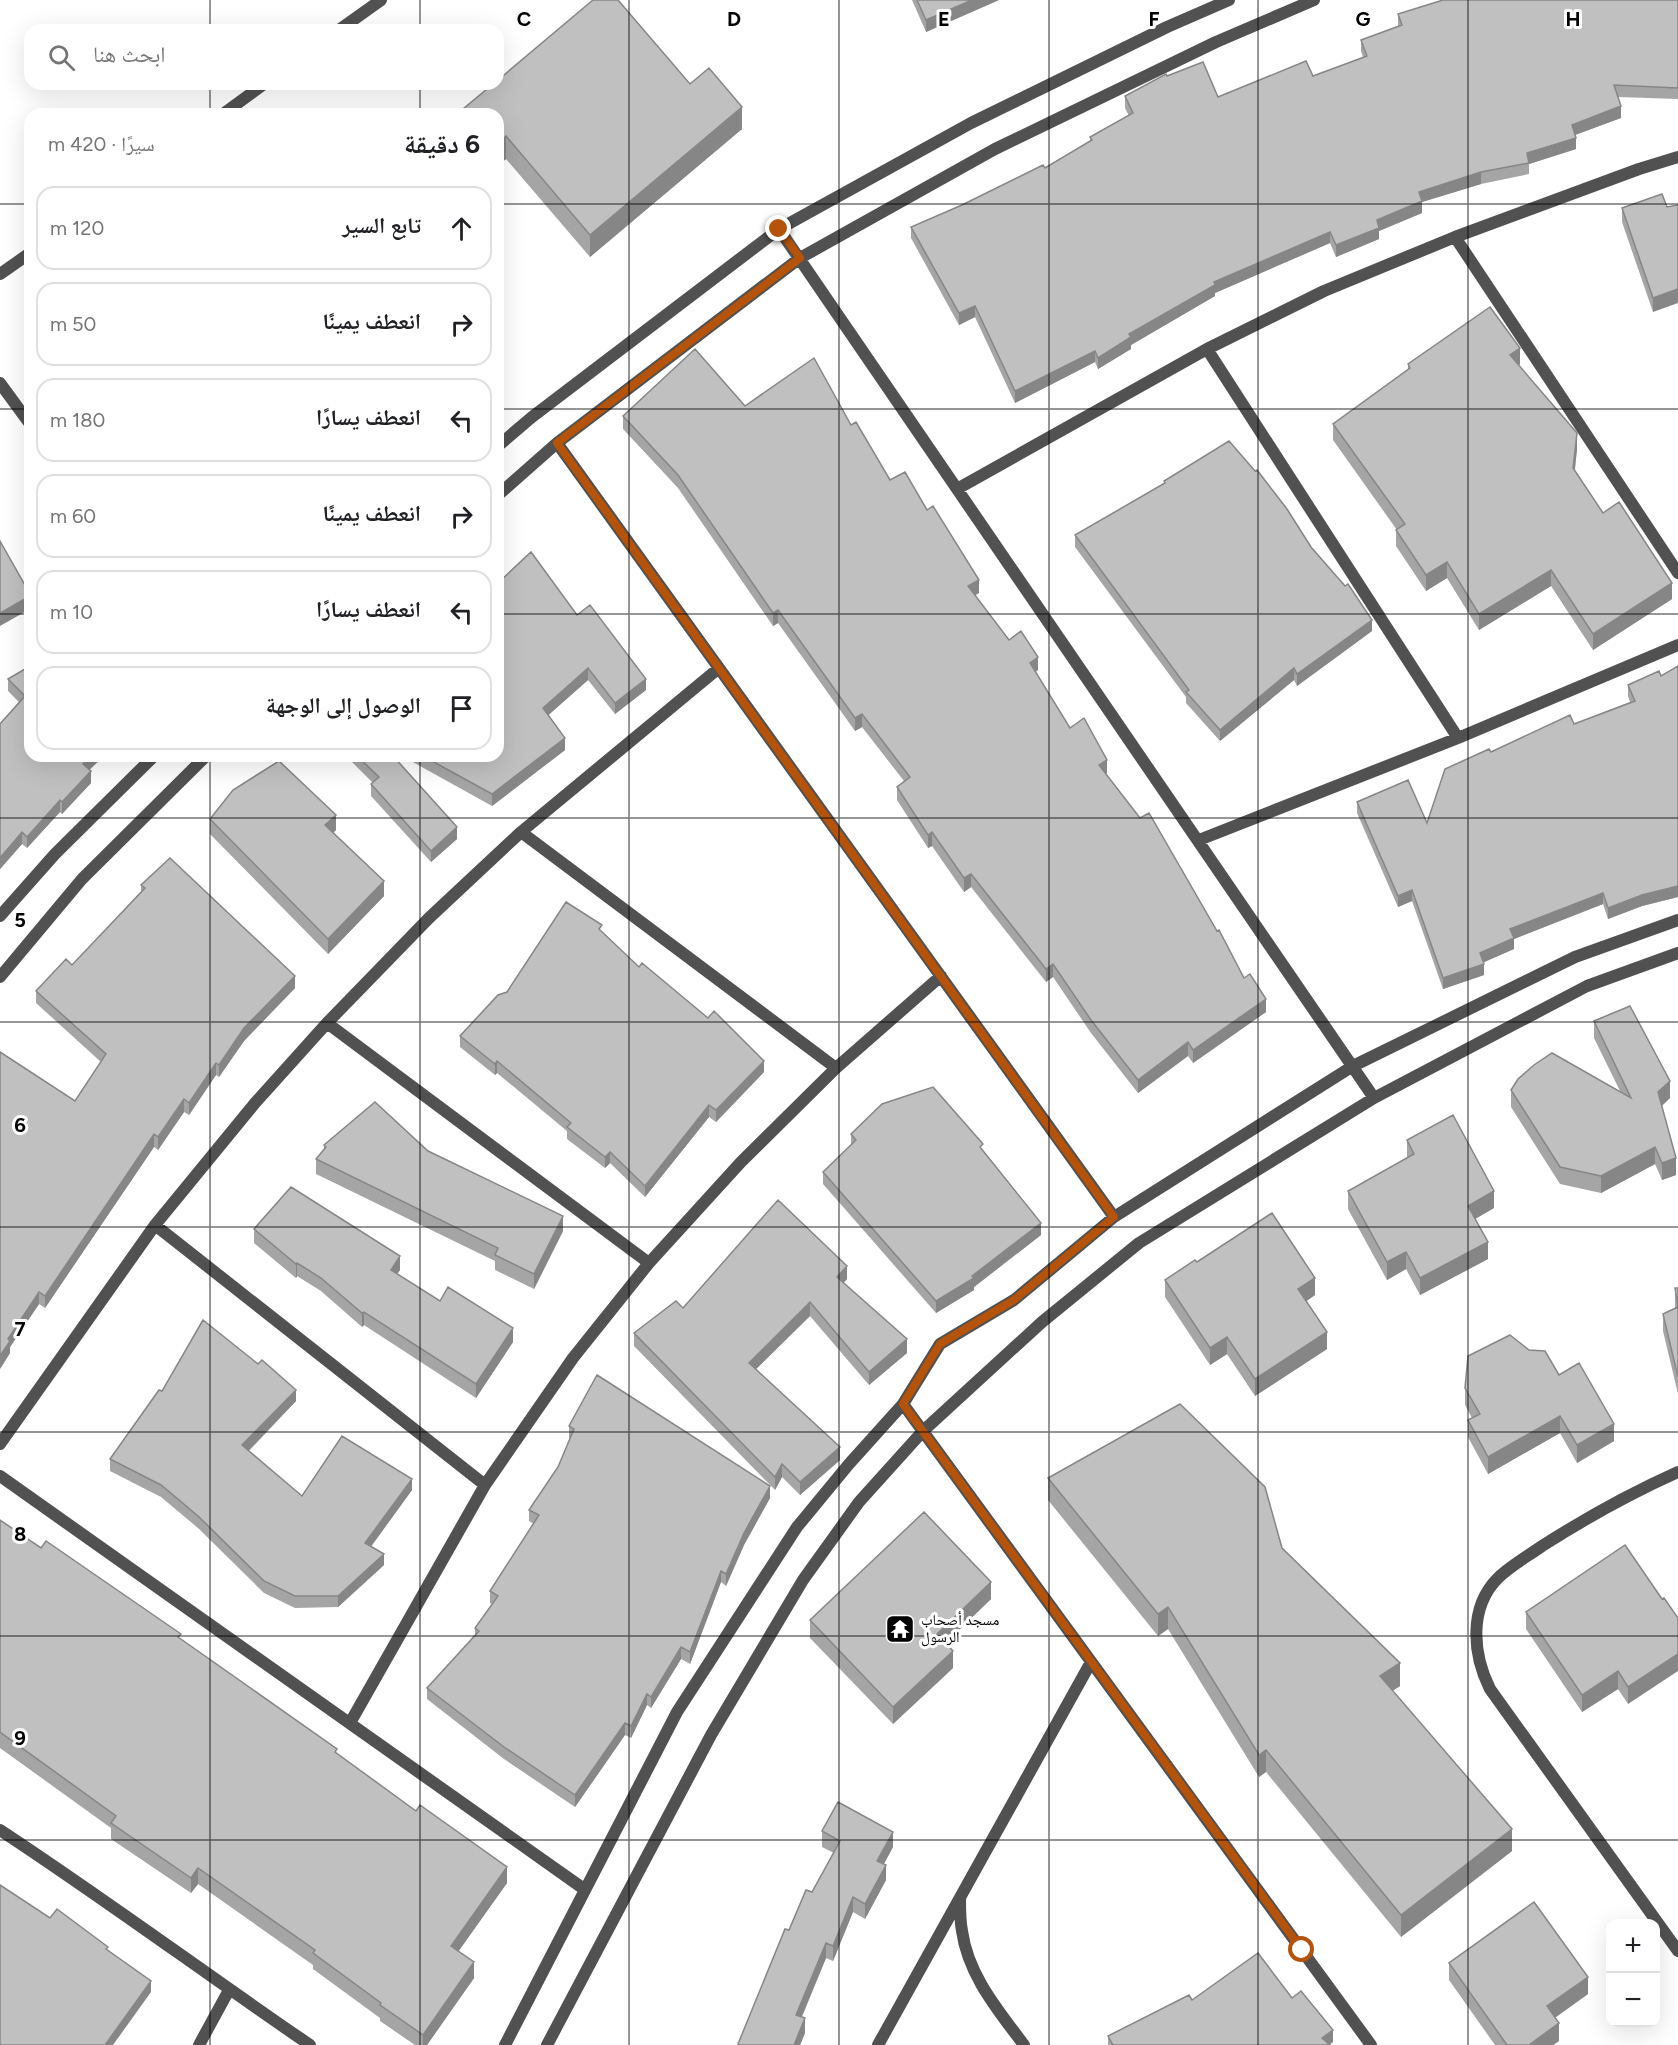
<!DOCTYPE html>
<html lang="ar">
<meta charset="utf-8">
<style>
:root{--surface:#fff;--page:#f2f2f2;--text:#202124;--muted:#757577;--line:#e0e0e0}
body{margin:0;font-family:Figtree,"Noto Naskh Arabic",sans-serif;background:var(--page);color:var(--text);direction:rtl}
.controls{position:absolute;right:18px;bottom:18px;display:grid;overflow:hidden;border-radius:12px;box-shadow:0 6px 24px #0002}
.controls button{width:54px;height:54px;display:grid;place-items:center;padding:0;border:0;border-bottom:2px solid var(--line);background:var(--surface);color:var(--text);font:30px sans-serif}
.stop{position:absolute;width:18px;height:18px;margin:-14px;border:4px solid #b45309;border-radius:50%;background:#fff}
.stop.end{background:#b45309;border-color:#fff;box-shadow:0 2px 6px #0008}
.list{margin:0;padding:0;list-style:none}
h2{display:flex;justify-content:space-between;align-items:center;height:78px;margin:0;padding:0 24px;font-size:26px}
h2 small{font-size:20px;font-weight:400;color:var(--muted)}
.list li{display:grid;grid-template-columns:39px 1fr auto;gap:18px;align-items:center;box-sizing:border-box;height:84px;margin:0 12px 12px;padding:0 12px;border:2px solid var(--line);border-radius:18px}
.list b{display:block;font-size:22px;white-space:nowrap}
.list em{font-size:20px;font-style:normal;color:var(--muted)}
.icon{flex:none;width:33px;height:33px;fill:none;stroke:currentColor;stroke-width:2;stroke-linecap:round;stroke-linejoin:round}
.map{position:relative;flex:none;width:1678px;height:2045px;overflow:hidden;direction:ltr}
.search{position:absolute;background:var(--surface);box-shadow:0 6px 24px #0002;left:24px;top:24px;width:480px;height:66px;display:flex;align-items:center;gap:15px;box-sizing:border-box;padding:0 21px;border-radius:18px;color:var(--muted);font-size:22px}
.panel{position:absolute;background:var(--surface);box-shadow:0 6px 24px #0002;left:24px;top:108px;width:480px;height:654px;border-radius:18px;direction:rtl}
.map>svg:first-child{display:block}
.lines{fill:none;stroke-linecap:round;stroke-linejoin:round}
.street{stroke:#515151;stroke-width:12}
.wall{fill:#a5a5a5}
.shaded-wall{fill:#868686}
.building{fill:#c0c0c0;stroke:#868686;stroke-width:1.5}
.route{stroke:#b45309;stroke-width:8}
.grid{fill:none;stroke:#000;stroke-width:1.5;stroke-opacity:0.55}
.labels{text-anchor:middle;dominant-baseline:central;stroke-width:6;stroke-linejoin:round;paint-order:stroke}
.poi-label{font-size:15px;fill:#000;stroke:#fff;text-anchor:start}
.grid-label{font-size:20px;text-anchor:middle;font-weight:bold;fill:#000;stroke:#fff;stroke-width:6;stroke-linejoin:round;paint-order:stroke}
</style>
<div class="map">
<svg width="1678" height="2045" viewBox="0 0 1678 2045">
<rect width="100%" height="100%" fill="#fff"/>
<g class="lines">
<path class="street" d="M339 30 381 0
M223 114 264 84
M779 229 1374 1098
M1455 237 1678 573
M0 274 30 253
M1207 349 1458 738
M0 383 30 424
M557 443 1114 1217
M498 446 532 417 779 229 971 123 1167 27 1229 0
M957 489 1207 349 1324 291 1455 237 1639 169 1678 157
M498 495 557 443 800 258 995 149 1216 42 1314 0
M521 832 836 1068
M1199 840 1458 738 1678 645
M0 916 55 854 154 756
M0 977 82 879 206 756
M327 1023 649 1263
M155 1225 485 1485
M903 1404 1371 2045
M0 1444 155 1225 255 1103 327 1023 429 918 521 832 719 668
M1678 1472C1631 1493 1586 1518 1542 1546 1528 1556 1510 1566 1498 1578 1468 1608 1473 1655 1490 1689L1678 1951
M0 1476 584 1889
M350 1723 485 1485 573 1358 649 1263 741 1162 836 1068 941 976
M0 1830C105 1899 206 1974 310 2045
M960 1899C960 1909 960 1921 962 1931 968 1975 998 2010 1024 2045
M199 2045 229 1990
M505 2045 677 1712 797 1527 849 1464 903 1404 940 1344 1014 1300 1114 1217 1353 1066 1575 957 1678 920
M547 2045 711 1735 803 1580 859 1502 923 1431 1042 1322 1139 1243 1374 1098 1587 986 1678 953
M878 2045 1091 1662"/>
</g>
<path class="wall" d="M912 0H999L926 32Z
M1678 0V99L1618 97 1621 118 1575 135 1576 149 1529 164V174L1481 184 1422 202V213L1379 231V239L1336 257 1330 243 1215 293V296L1131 345V349L1098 369 1095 362 1015 403 975 317 959 325 911 238V227L1045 168 1090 141V137L1129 116 1125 108V96L1167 76 1218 97 1313 76 1363 57 1361 51V40L1398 26V14Z
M690 84 742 129 590 257 506 159 498 165V114Z
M1662 194 1653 312 1622 222V208Z
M1408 364H1520L1519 365 1577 449 1575 470 1603 513 1672 599 1593 650 1551 586 1479 630 1447 578 1426 591 1396 546V530H1397L1333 440V424L1408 370Z
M745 406 851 425 890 480 927 510 979 593 975 595 1009 640 1038 670 1035 672 1070 728 1107 773 1106 774 1266 1012 1193 1063 1188 1056 1138 1093 1091 1033 1053 977 1046 982 971 887 964 892 932 846 928 848 897 800V787L904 781 862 727 855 731 778 623 773 626 678 488 623 429V416Z
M1164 481 1311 547 1372 631 1297 686 1294 680 1220 741 1186 703V697L1075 547V535L1164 484Z
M577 615 646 690 615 714 588 680 548 715 565 750 492 806 402 756H498Z
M30 666 89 770 91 783 62 814 60 812 27 848 22 844 0 869V724L19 702 8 691V679Z
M1678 666V897L1642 906 1608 919 1603 904 1514 939V949L1483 962 1484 975 1443 989 1412 901 1398 907 1357 813V802L1427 823 1491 752 1574 724 1630 702 1628 696V685L1661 676Z
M346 756H393L457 839 431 862 371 796V784L373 783Z
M210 819 336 830 333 833 384 896 328 954 210 834Z
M141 885 295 988 244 1041 219 1077 216 1075 189 1115 184 1112 158 1150 154 1147 45 1308 39 1304 10 1347V1353L0 1369 75 1101 101 1062 36 1003V991L72 965 141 892Z
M602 932 639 967 764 1072 716 1122 709 1117 645 1197 610 1163 605 1168 567 1139V1131L497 1073 495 1075 460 1047V1036L507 992Z
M1594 1021 1670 1098 1662 1106 1676 1175 1662 1180 1655 1164 1601 1193 1560 1184 1511 1107V1090L1620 1091 1594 1038Z
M851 1134 983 1151 1041 1235 974 1287V1290L936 1313 823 1184V1172L851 1145Z
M1407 1140 1494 1208 1475 1219 1488 1259 1420 1295 1406 1269 1387 1280 1348 1209V1191L1407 1159Z
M324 1145 428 1151 563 1231 534 1289 495 1270V1261L316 1174V1159L324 1150Z
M254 1229 400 1270 397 1274 440 1301 513 1342 476 1398 364 1325 362 1327 321 1291 297 1276 296 1278 254 1243Z
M1197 1262 1315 1295 1306 1301 1327 1349 1255 1396 1227 1354 1210 1365 1165 1297V1280Z
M847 1279 843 1283 907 1353 869 1385 810 1316 756 1369 840 1460 800 1495 782 1477 775 1490 634 1346V1333L683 1308Z
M1675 1288H1678V1394L1663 1331V1314L1675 1309Z
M1559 1375 1614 1441 1577 1463 1560 1433 1488 1474 1468 1437V1420L1472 1418 1465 1405V1388Z
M162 1391 296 1401 249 1451 302 1496 412 1490 371 1546 384 1565 338 1607 295 1608 264 1593 198 1528 161 1497 110 1471V1459Z
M569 1426 770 1498 744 1545 726 1586 721 1582 690 1664 681 1659 651 1708 647 1705 631 1738 625 1735 575 1807 504 1759 427 1699V1688L475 1636V1628L492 1604 490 1603V1591L534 1524 529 1521V1510L558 1467 570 1439 569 1438Z
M1048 1478 1282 1548 1400 1686 1392 1691 1512 1851 1401 1937 1266 1772 1259 1777 1168 1629 1158 1636 1048 1500Z
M0 1520 181 1639 337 1754 507 1883 458 1951 474 1978 427 2045H415L380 2021V2018L313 1969V1965L198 1884 191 1893 111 1839V1828L0 1748Z
M991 1599 946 1643 953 1668 893 1724 810 1638V1620Z
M1662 1599 1628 1704 1618 1689 1582 1712 1526 1629V1612Z
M822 1831 893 1847 884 1864 886 1880 865 1919 853 1912 833 1961 826 1958 802 2017 805 2033 800 2045H738L789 1930 812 1892 834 1853 822 1847Z
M1449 1963 1588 1994 1555 2018 1559 2041 1553 2045H1495L1449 1980Z
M1292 1998 1333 2042 1330 2044V2045H1108V2036L1192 2000Z"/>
<path class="shaded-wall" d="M972 0H999L926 32V20Z
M1621 106V118L1572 136V125Z
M742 107V129L590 257V235Z
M506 136V159L498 165V143Z
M1576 138V149L1529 164 1527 153Z
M1481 172V184L1422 202V213L1379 231V239L1336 257V245L1377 220 1419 192Z
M1330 232V243L1215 293V296L1131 345V349L1098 369V358L1129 334 1214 282Z
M1678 289V303L1653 312V298Z
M975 306V317L959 325V313Z
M1520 348V364L1510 371V355Z
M1095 351V362L1015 403V391Z
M1577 433V449L1573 484V468Z
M1447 562V578L1426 591V575Z
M1551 570V586L1479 630V614Z
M979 580V593L968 599V586Z
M1672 583V599L1593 650V634Z
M30 596V609L0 626V613Z
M778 610V623L773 626V613Z
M1372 620V631L1297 686V674Z
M1038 657V670L1030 676V663Z
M588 668V680L543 720V708Z
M1294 668V680L1220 741V730Z
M646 679V690L615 714V703Z
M862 714V727L855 731V718Z
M565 738V750L492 806V794Z
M91 756H104L83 776V764Z
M1107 760V773L1099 778V765Z
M91 771V783L62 814V802Z
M60 800V812L27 848V837Z
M336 815V830L325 840V825Z
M457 827V839L431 862V851Z
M22 832V844L0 869V858Z
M932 832V846L928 848V835Z
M971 874V887L964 892V878Z
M384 881V896L328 954V939Z
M1678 886V897L1642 906 1608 919V908L1642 895Z
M1412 890V901L1398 907V896Z
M1603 893V904L1514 939V949L1480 964V953L1510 929Z
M1053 964V977L1046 982V969Z
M1484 964V975L1443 989V978Z
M295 976V988L244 1041 219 1077V1065L244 1028Z
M1266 999V1012L1193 1063V1050Z
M1188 1042V1056L1138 1093V1080Z
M497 1061V1073L495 1075V1064Z
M764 1061V1072L716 1122V1110Z
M216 1063V1075L189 1115V1103Z
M1670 1081V1098L1658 1109V1092Z
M184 1099V1112L158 1150V1137Z
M709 1105V1117L645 1197V1186Z
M154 1134V1147L45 1308V1296Z
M1655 1147V1164L1601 1193V1176Z
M610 1152V1163L605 1168V1157Z
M1676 1158V1175L1662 1180V1163Z
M1494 1191V1208L1468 1223V1206Z
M563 1216V1231L534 1289V1274Z
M1041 1223V1235L974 1287V1290L936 1313V1301L972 1276Z
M1488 1242V1259L1420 1295V1278Z
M1406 1252V1269L1387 1280V1262Z
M400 1256V1270L391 1283V1270Z
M297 1263V1276L296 1278V1264Z
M847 1266V1279L837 1290V1277Z
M1315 1278V1295L1298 1307V1289Z
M39 1292V1304L10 1347V1353L0 1369V1356L8 1339Z
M810 1302V1316L749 1376V1363Z
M364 1312V1325L362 1327V1313Z
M513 1328V1342L476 1398V1384Z
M1327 1332V1349L1255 1396V1379Z
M1227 1337V1354L1210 1365V1348Z
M907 1339V1353L869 1385V1372Z
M296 1390V1401L242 1457V1445Z
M1560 1416V1433L1488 1474V1457Z
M1614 1424V1441L1577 1463V1445Z
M840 1447V1460L800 1495V1482Z
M782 1464V1477L775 1490V1477Z
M412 1479V1490L365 1555V1543Z
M770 1486V1498L744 1545 726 1586V1574L744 1533Z
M384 1554V1565L338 1607V1596Z
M721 1571V1582L690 1664V1652Z
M991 1582V1599L937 1651V1634Z
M1168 1607V1629L1158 1636V1614Z
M681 1647V1659L651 1708V1697Z
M953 1651V1668L893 1724V1707Z
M1678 1654V1671L1628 1704V1687Z
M1400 1663V1686L1380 1699V1676Z
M1618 1671V1689L1582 1712V1695Z
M647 1694V1705L631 1738V1726Z
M625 1723V1735L575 1807V1795Z
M1266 1750V1772L1259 1777V1755Z
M1512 1829V1851L1401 1937V1915Z
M893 1832V1847L877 1876V1861Z
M886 1865V1880L865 1919V1904Z
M507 1867V1883L451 1962V1946Z
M198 1868V1884L191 1893V1878Z
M853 1897V1912L833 1961V1946Z
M826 1943V1958L796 2030V2015Z
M474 1962V1978L427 2045H423V2035Z
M1588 1977V1994L1547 2023V2006Z
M151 1981V1992L113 2045H105Z
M805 2018V2033L800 2045H794Z
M1559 2023V2041L1553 2045H1529Z
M1333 2030V2042L1329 2045 1322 2038Z"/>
<path class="building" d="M593 0H618L690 84 709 68 742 107 590 235 506 136 498 143V114H457L493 84H498V80Z
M917 0H972L926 20Z
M1443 0H1678V88L1614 85 1621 106 1572 125 1576 138 1527 153 1529 163 1481 172 1419 192 1422 201 1377 220 1379 228 1336 245 1330 232 1214 282 1215 285 1129 334 1131 337 1098 358 1095 351 1015 391 975 306 959 313 911 227 962 205 1043 165 1045 168 1092 140 1090 137 1133 113 1125 96 1166 74 1167 76 1203 62 1218 97 1306 61 1313 76 1367 56 1361 40 1402 25 1398 14Z
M1662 194 1667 207 1678 205V289L1653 298 1622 208Z
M1490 307 1520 348 1510 355 1577 433 1573 468 1603 513 1619 502 1672 583 1593 634 1551 570 1479 614 1447 562 1426 575 1396 530 1405 524 1333 424 1410 368 1408 364Z
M695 349 745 406 814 358 851 425 856 422 890 480 905 472 927 510 933 506 979 580 968 586 1009 640 1021 631 1038 657 1030 663 1070 728 1084 718 1107 760 1099 765 1140 818 1149 813 1217 931 1219 930 1244 978 1250 974 1266 999 1193 1050 1188 1042 1138 1080 1091 1020 1053 964 1046 969 971 874 964 878 932 832 928 835 897 787 910 777 862 714 855 718 778 610 773 613 678 475 623 416Z
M1229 441 1255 471 1257 470 1287 509 1311 547 1345 586 1348 584 1372 620 1297 674 1294 668 1220 730 1186 692 1189 690 1075 535 1165 483 1164 481Z
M0 541 30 594V596L0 613Z
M531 552 577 615 590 605 646 679 615 703 588 668 543 708 565 738 492 794 423 756H498V581L499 582Z
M30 666V756H91L83 764 91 771 62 802 60 800 27 837 22 832 0 858V724L25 696 8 679Z
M1678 666V886L1642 895 1608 908 1603 893 1510 929 1514 938 1480 953 1484 964 1443 978 1412 890 1398 896 1357 802 1408 780 1427 823 1445 769 1489 749 1491 752 1570 715 1574 724 1635 701 1628 685 1659 671 1661 676Z
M357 756H393L457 827 431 851 371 784 379 777Z
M279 761 336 815 325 825 384 881 328 939 210 819 233 790Z
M170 858 295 976 244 1028 219 1065 216 1063 189 1103 184 1099 158 1137 154 1134 45 1296 39 1292 8 1339 10 1341 0 1356V1052L75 1101 106 1054 36 991 66 959 72 965 145 888 141 885Z
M566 902 602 925 599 929 639 967 642 963 708 1018 714 1011 764 1061 716 1110 709 1105 645 1186 610 1152 605 1157 567 1127 571 1123 497 1061 495 1064 460 1036 498 995 507 992Z
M1630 1006 1670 1081 1658 1092 1676 1158 1662 1163 1655 1147 1601 1176 1560 1167 1511 1090 1518 1079 1534 1065 1552 1053 1631 1098 1594 1021Z
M933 1087 983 1144 980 1147 1041 1223 972 1276 974 1278 936 1301 823 1172 856 1140 851 1134 882 1104Z
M375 1102 428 1151 563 1216 534 1274 495 1255 498 1248 316 1159 326 1147 324 1145Z
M1453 1115 1494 1191 1468 1206 1488 1242 1420 1278 1406 1252 1387 1262 1348 1191 1414 1154 1407 1140Z
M291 1187 400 1256 391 1270 440 1301 448 1287 513 1328 476 1384 364 1312 362 1313 321 1278 297 1263 296 1264 254 1229Z
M778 1200 847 1266 837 1277 907 1339 869 1372 810 1302 749 1363 840 1447 800 1482 782 1464 775 1477 634 1333 676 1301 683 1308Z
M1272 1213 1315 1278 1298 1289 1327 1332 1255 1379 1227 1337 1210 1348 1165 1280 1195 1260 1197 1262Z
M1675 1288H1678V1377L1663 1314 1678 1307Z
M203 1320 258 1364 262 1360 296 1390 242 1445 302 1496 342 1436 412 1479 365 1543 384 1554 338 1596H295L264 1581 198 1516 161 1485 110 1459 159 1390 162 1391Z
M1510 1335 1529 1350 1545 1351 1559 1375 1579 1363 1614 1424 1577 1445 1560 1416 1488 1457 1468 1420 1480 1414 1465 1388 1468 1356Z
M597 1375 770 1486 744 1533 726 1574 721 1571 690 1652 681 1647 651 1697 647 1694 631 1726 625 1723 575 1795 504 1747 427 1688 479 1631 475 1628 498 1596 490 1591 539 1515 529 1510 558 1467 574 1429 569 1426Z
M1180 1404 1265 1487 1282 1548 1400 1663 1380 1676 1512 1829 1401 1915 1266 1750 1259 1755 1168 1607 1158 1614 1048 1478Z
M924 1512 991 1582 937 1634 953 1651 893 1707 810 1620Z
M0 1520 41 1548 46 1541 181 1634 178 1637 337 1749 335 1752 416 1811 420 1805 507 1867 451 1946 474 1962 423 2035 380 2005 381 2003 313 1953 315 1950 198 1868 191 1878 111 1823 116 1816 0 1732Z
M1625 1545 1662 1599 1664 1598 1678 1618V1654L1628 1687 1618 1671 1582 1695 1526 1612Z
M838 1802 893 1832 877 1861 886 1865 865 1904 853 1897 833 1946 826 1943 796 2015 805 2018 794 2045H740L738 2044 785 1929 789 1930 806 1890 812 1892 840 1841 822 1831Z
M0 1885 50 1918 57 1909 108 1947 106 1949 151 1981 105 2045H0Z
M1534 1902 1588 1977 1547 2006 1559 2023 1529 2045H1507L1449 1963Z
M1258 1953 1292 1998 1301 1991 1333 2030 1322 2038 1330 2045H1113L1108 2036 1189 1995 1192 2000Z"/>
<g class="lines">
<path class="route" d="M779 229 800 258 557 443 1114 1217 1014 1300 940 1344 903 1404 1302 1950"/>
</g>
<path class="grid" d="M210 0V30M420 0V30M629 0V2045M839 0V2045M1049 0V2045M1258 0V2045M1468 0V2045M210 84V114M420 84V114M0 204H30M498 204H1678M0 409H30M498 409H1678M0 614H30M498 614H1678M210 756V2045M420 756V2045M0 818H1678M0 1022H1678M0 1227H1678M0 1432H1678M0 1636H1678M0 1840H1678"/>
<defs>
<g id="temple-square" transform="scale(1.5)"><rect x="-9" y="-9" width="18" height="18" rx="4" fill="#000" stroke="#fff"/><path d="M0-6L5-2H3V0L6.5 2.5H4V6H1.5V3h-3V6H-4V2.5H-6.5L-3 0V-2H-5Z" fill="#fff"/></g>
</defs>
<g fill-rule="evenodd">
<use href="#temple-square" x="900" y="1629"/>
</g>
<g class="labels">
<g class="poi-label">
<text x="921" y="1620">مسجد أصحاب<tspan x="921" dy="17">الرسول</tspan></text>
</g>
</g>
<g class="grid-label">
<text x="524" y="26">C</text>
<text x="734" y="26">D</text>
<text x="944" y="26">E</text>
<text x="1154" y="26">F</text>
<text x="1363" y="26">G</text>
<text x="1573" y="26">H</text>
<text x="20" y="927">5</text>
<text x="20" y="1132">6</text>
<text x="20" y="1336">7</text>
<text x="20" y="1541">8</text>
<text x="20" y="1745">9</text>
</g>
</svg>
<div class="controls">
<button>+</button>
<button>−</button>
</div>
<div class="stop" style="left:1302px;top:1950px"></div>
<div class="stop end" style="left:779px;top:229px"></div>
<div class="search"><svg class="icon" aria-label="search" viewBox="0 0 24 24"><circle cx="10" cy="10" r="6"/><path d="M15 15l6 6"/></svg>ابحث هنا</div>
<section class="panel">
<h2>6 دقيقة<small>سيرًا · 420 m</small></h2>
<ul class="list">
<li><svg class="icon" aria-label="ahead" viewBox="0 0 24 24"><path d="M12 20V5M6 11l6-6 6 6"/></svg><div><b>تابع السير</b></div><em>120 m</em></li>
<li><svg class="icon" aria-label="right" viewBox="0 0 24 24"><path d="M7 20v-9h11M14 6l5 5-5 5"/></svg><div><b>انعطف يمينًا</b></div><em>50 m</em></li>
<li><svg class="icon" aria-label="left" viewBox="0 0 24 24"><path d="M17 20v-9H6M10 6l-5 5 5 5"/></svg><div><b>انعطف يسارًا</b></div><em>180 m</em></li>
<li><svg class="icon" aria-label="right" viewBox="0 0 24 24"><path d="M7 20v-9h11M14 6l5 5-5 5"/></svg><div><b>انعطف يمينًا</b></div><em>60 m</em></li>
<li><svg class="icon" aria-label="left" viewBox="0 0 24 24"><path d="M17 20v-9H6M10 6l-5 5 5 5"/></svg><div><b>انعطف يسارًا</b></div><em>10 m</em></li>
<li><svg class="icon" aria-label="arrive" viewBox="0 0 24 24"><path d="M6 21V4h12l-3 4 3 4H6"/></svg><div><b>الوصول إلى الوجهة</b></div></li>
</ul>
</section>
</div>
